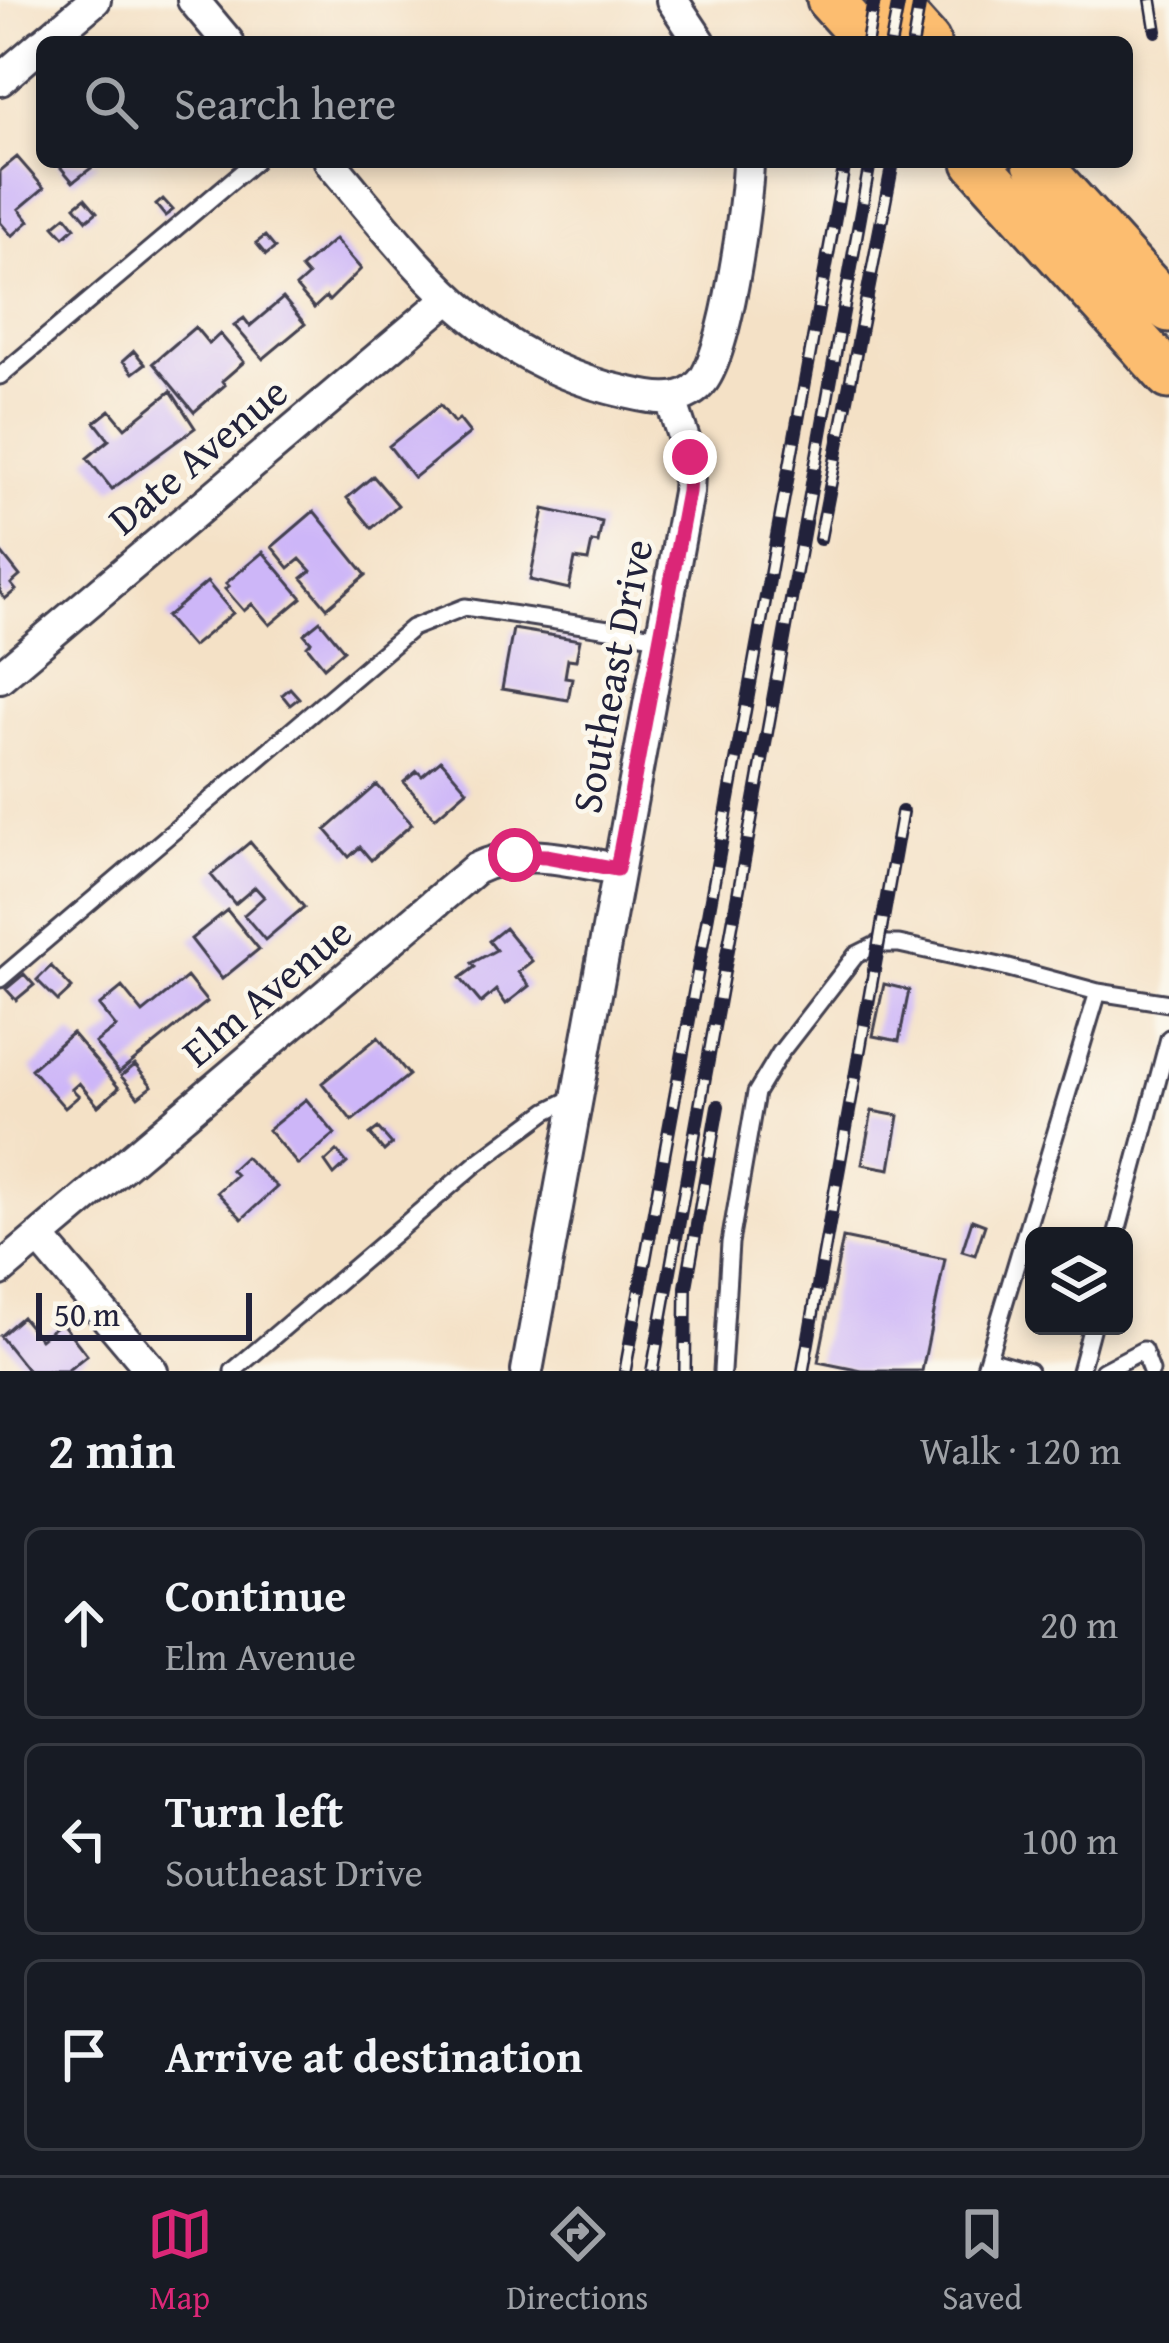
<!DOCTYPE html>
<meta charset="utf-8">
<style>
:root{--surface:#171b24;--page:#242831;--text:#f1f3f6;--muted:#9ea1a6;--line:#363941;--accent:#db2777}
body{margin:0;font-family:"Gentium Book Plus",serif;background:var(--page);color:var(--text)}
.controls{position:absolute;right:36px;bottom:36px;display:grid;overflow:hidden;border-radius:18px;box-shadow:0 6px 18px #0003}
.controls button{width:108px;height:108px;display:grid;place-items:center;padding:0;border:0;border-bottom:3px solid var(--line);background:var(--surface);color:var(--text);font:60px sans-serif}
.scale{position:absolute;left:36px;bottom:30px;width:216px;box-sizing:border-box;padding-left:12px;border:6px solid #22223b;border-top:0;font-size:33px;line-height:42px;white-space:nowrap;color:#22223b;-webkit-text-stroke:9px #fbf7ec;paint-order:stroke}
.stop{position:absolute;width:36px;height:36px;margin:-27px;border:9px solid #db2777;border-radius:50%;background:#fff}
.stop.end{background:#db2777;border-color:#fff;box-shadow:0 3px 12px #0008}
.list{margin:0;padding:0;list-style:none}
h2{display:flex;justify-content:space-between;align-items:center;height:156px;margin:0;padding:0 48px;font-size:51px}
h2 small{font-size:39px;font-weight:400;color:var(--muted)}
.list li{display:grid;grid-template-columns:78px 1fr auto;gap:36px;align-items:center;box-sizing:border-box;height:192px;margin:0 24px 24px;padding:0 24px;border:3px solid var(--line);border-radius:18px}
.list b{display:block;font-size:45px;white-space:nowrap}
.list p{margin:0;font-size:39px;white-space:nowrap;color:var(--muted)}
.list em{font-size:39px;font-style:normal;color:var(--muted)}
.icon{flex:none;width:66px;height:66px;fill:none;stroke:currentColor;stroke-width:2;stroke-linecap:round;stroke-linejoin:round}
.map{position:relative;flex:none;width:1169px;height:1371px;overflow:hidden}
.search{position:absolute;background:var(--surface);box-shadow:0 6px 18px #0003;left:36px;right:36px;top:36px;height:132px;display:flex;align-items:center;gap:30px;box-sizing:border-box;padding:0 42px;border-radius:18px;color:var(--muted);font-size:45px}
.sheet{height:804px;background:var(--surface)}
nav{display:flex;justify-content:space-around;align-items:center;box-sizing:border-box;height:168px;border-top:3px solid var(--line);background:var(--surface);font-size:33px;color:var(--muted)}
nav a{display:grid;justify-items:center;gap:6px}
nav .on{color:var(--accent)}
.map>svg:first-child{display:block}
.building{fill:#cdb6f8}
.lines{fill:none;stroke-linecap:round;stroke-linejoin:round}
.lane-casing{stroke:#423f50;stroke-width:21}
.street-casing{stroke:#423f50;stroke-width:36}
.primary-casing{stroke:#423f50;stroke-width:51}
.lane{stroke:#fff;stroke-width:15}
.street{stroke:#fff;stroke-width:30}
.primary{stroke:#fcbd6f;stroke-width:45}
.rail-casing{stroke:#22223b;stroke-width:14}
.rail{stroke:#fbf7ec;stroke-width:9;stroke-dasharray:27;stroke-linecap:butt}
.route{stroke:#db2777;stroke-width:15}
.labels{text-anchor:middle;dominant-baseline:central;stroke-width:9;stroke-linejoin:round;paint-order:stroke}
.street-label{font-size:42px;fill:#22223b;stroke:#fbf7ec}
</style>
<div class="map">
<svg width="1169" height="1371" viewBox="0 0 1169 1371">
<rect width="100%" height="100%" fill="#fbf7ec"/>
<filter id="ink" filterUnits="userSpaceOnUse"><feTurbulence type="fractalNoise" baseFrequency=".00833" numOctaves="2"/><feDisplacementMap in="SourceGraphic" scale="24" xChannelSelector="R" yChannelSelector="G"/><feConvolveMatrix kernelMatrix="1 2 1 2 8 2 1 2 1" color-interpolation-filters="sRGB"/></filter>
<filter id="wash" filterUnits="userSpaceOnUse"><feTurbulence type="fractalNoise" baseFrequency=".004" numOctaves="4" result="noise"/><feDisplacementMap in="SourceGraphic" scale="48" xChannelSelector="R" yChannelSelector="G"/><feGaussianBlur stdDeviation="2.7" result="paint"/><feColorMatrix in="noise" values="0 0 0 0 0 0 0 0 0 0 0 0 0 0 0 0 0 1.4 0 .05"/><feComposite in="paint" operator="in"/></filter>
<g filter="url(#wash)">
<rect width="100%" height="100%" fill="#f4e1c6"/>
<g id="blocks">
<path class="building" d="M17 157 44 188 19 209 29 221 12 236 0 222V171Z
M56 162H99L73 182Z
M85 198 97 212 87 220 75 206Z
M163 199 173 210 165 216 156 205Z
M66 216 75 227 64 237 54 226Z
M265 236 275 248 266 255 256 243Z
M335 239 361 269 329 301 326 297 314 308 296 287 308 276 301 268Z
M283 298 305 324 263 359 234 325 244 318 250 326Z
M195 327 209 344 220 334 244 362 222 381 225 385 194 412 153 363Z
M134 351 145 364 133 373 123 361Z
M171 391 195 428 112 489 87 458 109 440 95 422 110 410 125 428Z
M440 405 454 423 459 419 470 433 414 478 389 446Z
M373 476 398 505 372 528 347 498Z
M544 509 602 522 598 543 592 542 588 561 575 559 569 589 530 580Z
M314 511 366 575 327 608 302 578 311 571 300 559 289 568 272 547Z
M0 551 20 576 11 584 16 590 5 599 0 592Z
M263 552 302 598 270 625 252 604 244 611 225 589 229 586 226 583Z
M207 582 233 613 192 647 166 617Z
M320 621 344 650 324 667 307 646 311 642 304 634Z
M513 629 580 640 576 660 568 659 565 677 572 678 568 700 502 689Z
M290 688 299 698 290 705 282 695Z
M441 760 467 790 435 818 404 782 417 771 422 776Z
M377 785 412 824 371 860 360 847 349 857 326 830Z
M250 842 304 907 265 940 244 915 264 897 255 887 235 904 211 875Z
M227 910 259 949 222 979 191 939Z
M505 928 532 961 518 972 529 986 506 1004 496 990 481 1003 460 978 475 967 472 963 496 950 489 941Z
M51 966 72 988 58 1001 37 980Z
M24 974 34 985 16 1000 6 989Z
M187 977 207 1002 119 1073 95 1043 116 1027 99 1006 122 987 143 1013Z
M884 984 909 990 899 1041 873 1036Z
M72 1033 119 1088 98 1106 79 1083 72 1089 79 1096 65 1108 31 1069Z
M378 1037 409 1075 352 1121 322 1083Z
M135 1065 152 1086 138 1097 121 1076Z
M306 1099 335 1134 298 1165 268 1130Z
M872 1111 899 1116 890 1169 862 1164Z
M378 1128 392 1144 384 1151 370 1134Z
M337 1151 347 1163 334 1175 325 1162Z
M245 1157 277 1187 242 1219 217 1192 236 1175 231 1170Z
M972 1220 985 1225 975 1255 962 1251Z
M843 1238 945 1259 922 1371H862L818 1362Z
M22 1317 40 1339 61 1322 87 1355 67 1371H28L0 1336Z"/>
</g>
</g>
<g filter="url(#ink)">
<use href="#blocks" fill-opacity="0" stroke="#423f50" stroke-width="3"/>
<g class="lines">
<g class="lane-casing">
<path id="lane" d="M0 376 254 162
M0 979 412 628 465 607 661 637
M1116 1236 1169 1038
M988 1359 1029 1371
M233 1371 477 1163 547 1111 575 1097
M722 1371 730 1243 756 1093 780 1053 856 955 878 944H899L1005 967 1098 992 1169 1003
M984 1371 1098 992
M1080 1371 1092 1326
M1103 1371 1143 1350 1151 1371"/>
</g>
<g class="street-casing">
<path id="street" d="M193 0 228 42
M672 0 700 42
M45 42 95 0
M0 80 42 44
M330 162C419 267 482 360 625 392 651 398 681 406 701 383 727 355 747 204 748 162
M0 677 449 298
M39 1237 152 1371
M0 1270 475 869C522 846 567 860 617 869
M527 1371 688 492 690 457 671 400"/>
</g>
<g class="primary-casing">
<path id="primary" d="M830 0 868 42
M889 0 927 42
M976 162 1169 376
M1036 162 1169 309"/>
</g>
<use href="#lane" class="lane"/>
<use href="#street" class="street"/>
<use href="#primary" class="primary"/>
<g class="rail-casing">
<path id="rail" d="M1151 0 1156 31
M867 42 874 0
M891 42 899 0
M913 42 920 0
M820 539 893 162
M625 1371 845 162
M652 1371 870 162
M685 1371 686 1287 718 1106
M803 1371 902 812"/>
</g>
<use href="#rail" class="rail"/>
</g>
</g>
<g class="lines" filter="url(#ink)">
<path class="route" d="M515 855 546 856 617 869 688 492 690 457"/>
</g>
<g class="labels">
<g class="street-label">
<text transform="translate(197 455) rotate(-40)">Date Avenue</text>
<text transform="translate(611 676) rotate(-79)">Southeast Drive</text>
<text transform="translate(266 991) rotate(-40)">Elm Avenue</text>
</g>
</g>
</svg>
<div class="controls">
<button><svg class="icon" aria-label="layers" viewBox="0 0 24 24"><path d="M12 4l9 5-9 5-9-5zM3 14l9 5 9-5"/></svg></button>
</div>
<div class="scale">50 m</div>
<div class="stop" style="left:515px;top:855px"></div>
<div class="stop end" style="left:690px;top:457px"></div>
<div class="search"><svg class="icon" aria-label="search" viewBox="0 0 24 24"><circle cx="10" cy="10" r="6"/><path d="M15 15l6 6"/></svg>Search here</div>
</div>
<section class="sheet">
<h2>2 min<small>Walk · 120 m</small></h2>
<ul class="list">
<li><svg class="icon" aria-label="ahead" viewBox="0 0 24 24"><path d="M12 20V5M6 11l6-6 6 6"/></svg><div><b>Continue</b><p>Elm Avenue</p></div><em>20 m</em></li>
<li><svg class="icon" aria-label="left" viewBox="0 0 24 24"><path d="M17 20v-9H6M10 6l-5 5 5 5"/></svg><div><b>Turn left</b><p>Southeast Drive</p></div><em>100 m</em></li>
<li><svg class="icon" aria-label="arrive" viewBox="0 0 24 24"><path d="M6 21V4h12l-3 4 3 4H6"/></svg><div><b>Arrive at destination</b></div></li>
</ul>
</section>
<nav>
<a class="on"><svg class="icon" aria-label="map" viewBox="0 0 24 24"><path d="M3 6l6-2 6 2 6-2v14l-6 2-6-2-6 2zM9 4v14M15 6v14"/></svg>Map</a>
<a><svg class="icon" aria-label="directions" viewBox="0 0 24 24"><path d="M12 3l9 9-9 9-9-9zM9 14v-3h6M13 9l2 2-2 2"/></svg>Directions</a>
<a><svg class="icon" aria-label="saved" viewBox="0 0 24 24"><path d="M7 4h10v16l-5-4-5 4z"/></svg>Saved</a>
</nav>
